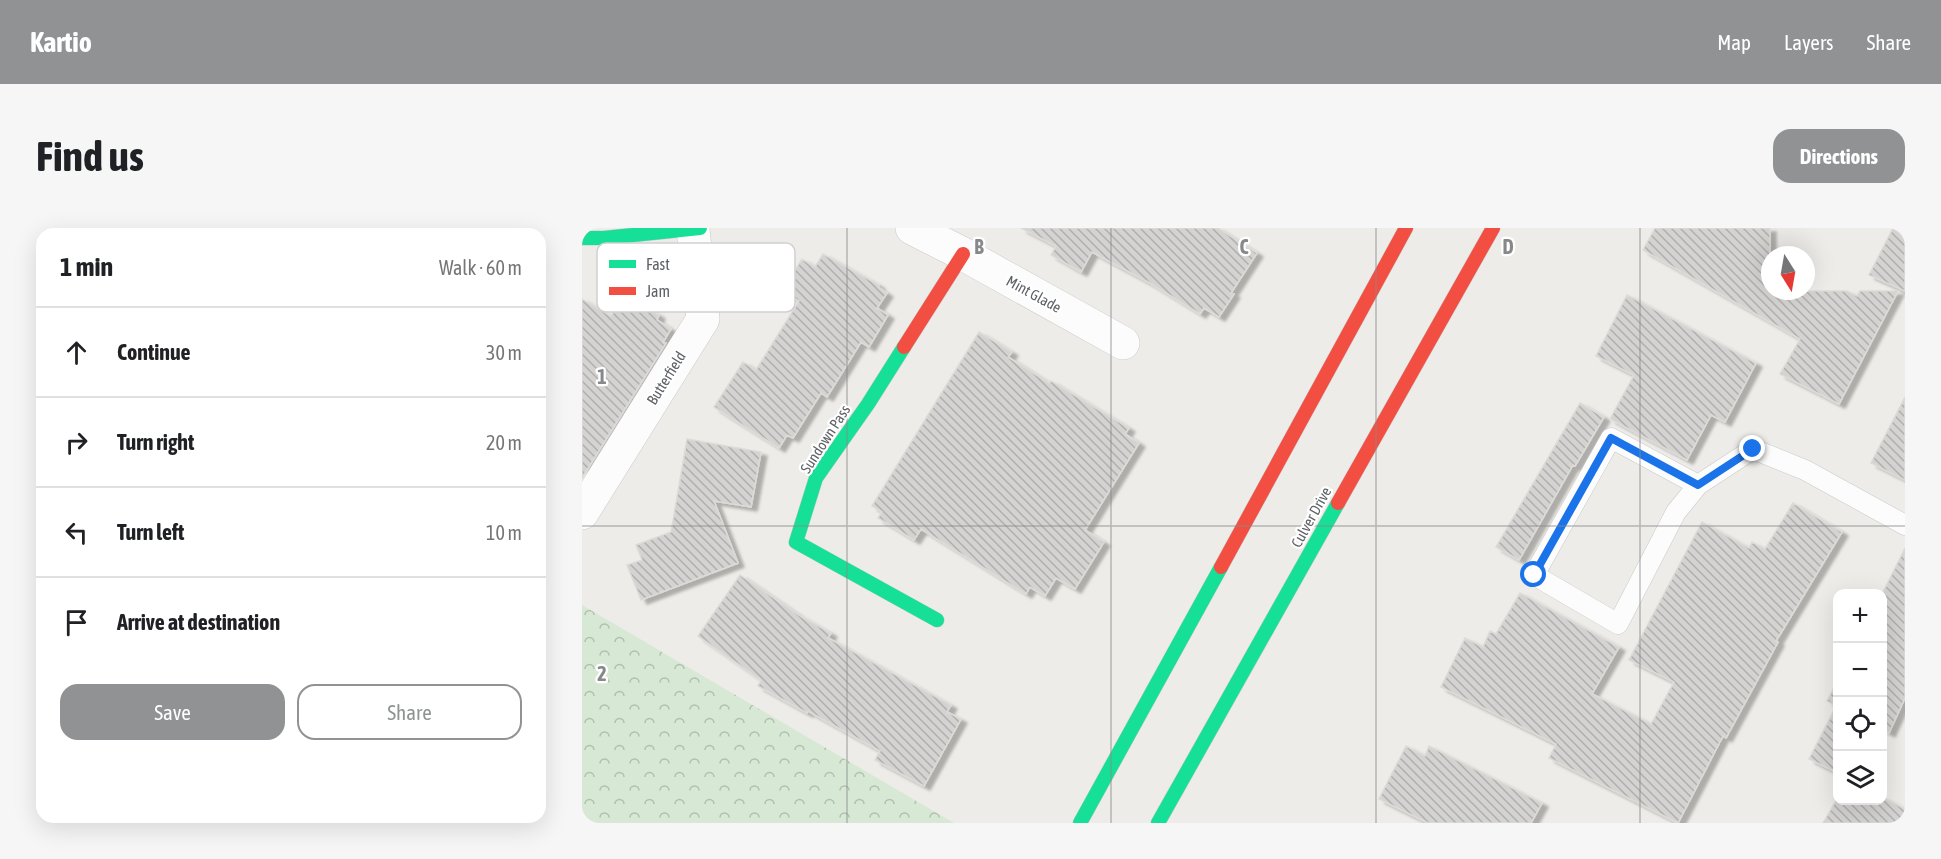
<!DOCTYPE html>
<meta charset="utf-8">
<style>
:root{--surface:#fff;--page:#f6f6f6;--text:#202124;--muted:#757577;--line:#e0e0e0;--accent:#909293}
body{margin:0;font-family:"Asap Condensed",sans-serif;background:var(--page);color:var(--text)}
.controls{position:absolute;right:18px;bottom:18px;display:grid;overflow:hidden;border-radius:12px;box-shadow:0 6px 24px #0002}
.controls button{width:54px;height:54px;display:grid;place-items:center;padding:0;border:0;border-bottom:2px solid var(--line);background:var(--surface);color:var(--text);font:30px sans-serif}
.compass{position:absolute;left:1179px;top:18px;width:54px;height:54px;border-radius:50%;background:var(--surface);box-shadow:0 6px 24px #0002;rotate:169deg}
.stop{position:absolute;width:18px;height:18px;margin:-14px;border:4px solid #1a73e8;border-radius:50%;background:#fff}
.stop.end{background:#1a73e8;border-color:#fff;box-shadow:0 2px 6px #0008}
.list{margin:0;padding:0;list-style:none}
h2{display:flex;justify-content:space-between;align-items:center;height:78px;margin:0;padding:0 24px;font-size:26px}
h2 small{font-size:20px;font-weight:400;color:var(--muted)}
.list li{display:grid;grid-template-columns:39px 1fr auto;gap:18px;align-items:center;box-sizing:border-box;height:90px;padding:0 24px;border-top:2px solid var(--line)}
.list b{display:block;font-size:22px;white-space:nowrap}
.list em{font-size:20px;font-style:normal;color:var(--muted)}
.actions{display:flex;gap:12px;padding:18px 24px}
.actions a{flex:1;padding:14px 0;border:2px solid var(--accent);border-radius:18px;text-align:center;font-size:21px;color:var(--accent)}
.actions .main{background:var(--accent);color:#fff}
.icon{flex:none;width:33px;height:33px;fill:none;stroke:currentColor;stroke-width:2;stroke-linecap:round;stroke-linejoin:round}
.map{position:relative;flex:none;width:1323px;height:595px;overflow:hidden;border-radius:18px}
header{display:flex;align-items:center;gap:36px;box-sizing:border-box;height:84px;padding:0 30px;background:var(--accent);color:#fff}
header strong{font-size:28px}
nav{display:flex;gap:33px;margin-inline-start:auto;font-size:21px}
.intro{display:flex;align-items:center;justify-content:space-between;box-sizing:border-box;height:144px;padding:0 36px}
h1{margin:0;font-size:42px}
.button{padding:15px 27px;border-radius:18px;background:var(--accent);color:#fff;font-size:21px;font-weight:700}
main{display:flex;gap:36px;padding:0 36px}
aside{flex:1;background:var(--surface);border-radius:18px;box-shadow:0 6px 24px #0002}
.map>svg:first-child{display:block}
.park{fill:url(#park-crowns)}
.building{fill:url(#building-back-hatch);stroke:#dcdbd8;stroke-width:1.5;filter:url(#shadow)}
.lines{fill:none;stroke-linecap:round;stroke-linejoin:round}
.lane-casing{stroke:#cacaca;stroke-width:21}
.street-casing{stroke:#cacaca;stroke-width:34}
.fast-casing{stroke:#cacac9;stroke-width:15}
.jam-casing{stroke:#cacac9;stroke-width:15}
.lane{stroke:#fcfcfc;stroke-width:20}
.street{stroke:#fcfcfc;stroke-width:33}
.fast{stroke:#16e098;stroke-width:14}
.jam{stroke:#f24e42;stroke-width:14}
.route{stroke:#1a73e8;stroke-width:8}
.grid{fill:none;stroke:#86888a;stroke-width:1.5;stroke-opacity:0.55}
.labels{text-anchor:middle;dominant-baseline:central;stroke-width:4.5;stroke-linejoin:round;paint-order:stroke}
.street-label{font-size:15px;fill:#5e6165;stroke:#fff}
.key{fill:#fff;stroke:#cfd0d1;stroke-width:1.5}
.key-label{font-size:16px;fill:#5e6165}
.grid-label{font-size:20px;text-anchor:middle;font-weight:bold;fill:#86888a;stroke:#fff;stroke-width:4.5;stroke-linejoin:round;paint-order:stroke}
</style>
<header>
<strong>Kartio</strong>
<nav><a>Map</a><a>Layers</a><a>Share</a></nav>
</header>
<div class="intro"><h1>Find us</h1><a class="button">Directions</a></div>
<main>
<aside>
<h2>1 min<small>Walk · 60 m</small></h2>
<ul class="list">
<li><svg class="icon" aria-label="ahead" viewBox="0 0 24 24"><path d="M12 20V5M6 11l6-6 6 6"/></svg><div><b>Continue</b></div><em>30 m</em></li>
<li><svg class="icon" aria-label="right" viewBox="0 0 24 24"><path d="M7 20v-9h11M14 6l5 5-5 5"/></svg><div><b>Turn right</b></div><em>20 m</em></li>
<li><svg class="icon" aria-label="left" viewBox="0 0 24 24"><path d="M17 20v-9H6M10 6l-5 5 5 5"/></svg><div><b>Turn left</b></div><em>10 m</em></li>
<li><svg class="icon" aria-label="arrive" viewBox="0 0 24 24"><path d="M6 21V4h12l-3 4 3 4H6"/></svg><div><b>Arrive at destination</b></div></li>
</ul>
<div class="actions"><a class="main">Save</a><a>Share</a></div>
</aside>
<div class="map">
<svg width="1323" height="595" viewBox="0 0 1323 595">
<defs>
<pattern id="park-crowns" width="20" height="18" patternUnits="userSpaceOnUse" patternTransform="scale(1.5)"><rect width="20" height="18" fill="#d7e8d5"/><path d="M2 6a3 3 0 1 1 6 0M12 15a3 3 0 1 1 6 0" fill="none" stroke="#b2bfb0"/></pattern>
<pattern id="building-back-hatch" width="6" height="6" patternUnits="userSpaceOnUse" patternTransform="scale(1.5)"><rect width="6" height="6" fill="#d4d3d1"/><path d="M-1 5l2 2M0 0l6 6M5-1l2 2" fill="none" stroke="#afafad"/></pattern>
<filter id="shadow"><feDropShadow dx="6" dy="4" stdDeviation="1.5" flood-color="#0004"/></filter>
</defs>
<rect width="100%" height="100%" fill="#edece8"/>
<path class="park" d="M0 377 372 595H0Z"/>
<path class="building" d="M439 0H636L675 25 649 65 652 66 637 89 622 80 618 86 568 55 510 24 499 44 469 27 474 18Z
M1073 0H1188V63H1265L1275 68 1278 63H1316L1257 176 1198 146 1218 111 1061 22Z
M1311 0H1323V63L1287 47Z
M241 26 297 57 296 59 305 65 295 80 306 87 287 119 279 114 245 169 239 165 211 210 205 207 197 220 132 179 161 134 174 142 217 73 200 63 220 31 233 39Z
M43 66 77 87 75 92 89 101 81 114 84 115 0 250V71L29 88Z
M1045 67 1174 135 1143 194 1129 187 1105 232 1028 191 1052 147 1014 128Z
M397 104 430 124 426 129 467 155 469 153 547 200 543 206 557 215 503 302 522 314 493 361 474 350 463 368 448 359 444 366 339 301 332 312 296 290 300 284 290 278Z
M1323 169V252L1289 235Z
M998 175 1022 189 993 238 991 237 937 332 914 319Z
M105 211 179 224 169 279 132 273 156 335 59 372 45 337 60 332 54 317 89 304Z
M1211 275 1260 304 1194 413 1196 414 1144 510 1141 508 1096 595 967 530 974 516 859 459 883 410 901 419 908 403 914 406 938 365 1037 419 1010 466 1069 496 1092 454 1047 432 1120 294 1167 320 1170 314 1183 321Z
M1323 320V470L1307 505 1300 501V366Z
M158 347 220 389 249 405 246 410 369 477 365 484 379 491 342 558 293 532 298 523 226 483 225 485 176 458 179 452 116 408Z
M1256 452V545L1227 531 1254 478 1245 473Z
M824 518 843 528 847 518 960 575 949 595H846L797 571Z
M1256 569V573H1300V569L1323 581V595H1241Z"/>
<g class="lines">
<g class="lane-casing">
<path id="lane" d="M1116 257 1029 210 952 347 1036 396 1094 284 1116 257 1171 221 1223 242 1323 297"/>
</g>
<g class="street-casing">
<path id="street" d="M330 0 381 26 541 115
M0 285 121 91 111 2"/>
</g>
<g class="fast-casing">
<path id="fast" d="M0 10H22L118 0
M322 119 286 176 234 250 214 314 355 392
M498 595 639 339
M576 595 756 275"/>
</g>
<g class="jam-casing">
<path id="jam" d="M322 119 381 26
M756 275 911 0
M639 339 824 0"/>
</g>
<use href="#lane" class="lane"/>
<use href="#street" class="street"/>
<use href="#fast" class="fast"/>
<use href="#jam" class="jam"/>
</g>
<g class="lines">
<path class="route" d="M952 347 1029 210 1116 257 1171 221"/>
</g>
<path class="grid" d="M265 0V595M529 0V595M794 0V595M1058 0V595M0 298H1323"/>
<g class="labels">
<g class="street-label">
<text transform="translate(452 66) rotate(29)">Mint Glade</text>
<text transform="translate(84 150) rotate(-58)">Butterfield</text>
<text transform="translate(243 211) rotate(-57)">Sundown Pass</text>
<text transform="translate(729 289) rotate(-61)">Culver Drive</text>
</g>
</g>
<rect x="15" y="15" width="198" height="69" rx="9" class="key"/>
<rect x="27" y="32" width="27" height="8" fill="#16e098"/>
<rect x="27" y="59" width="27" height="8" fill="#f24e42"/>
<g class="key-label">
<text x="64" y="42">Fast</text>
<text x="64" y="69">Jam</text>
</g>
<g class="grid-label">
<text x="397" y="26">B</text>
<text x="662" y="26">C</text>
<text x="926" y="26">D</text>
<text x="20" y="156">1</text>
<text x="20" y="453">2</text>
</g>
</svg>
<div class="controls">
<button>+</button>
<button>−</button>
<button><svg class="icon" aria-label="locate" viewBox="0 0 24 24"><circle cx="12" cy="12" r="6"/><path d="M12 2v4M12 18v4M2 12h4M18 12h4"/></svg></button>
<button><svg class="icon" aria-label="layers" viewBox="0 0 24 24"><path d="M12 4l9 5-9 5-9-5zM3 14l9 5 9-5"/></svg></button>
</div>
<svg class="compass" viewBox="-18 -18 36 36"><path d="M0-13l5 13h-10z" fill="#e53935"/><path d="M0 13l5-13h-10z" fill="#757577"/></svg>
<div class="stop" style="left:952px;top:347px"></div>
<div class="stop end" style="left:1171px;top:221px"></div>
</div>
</main>
